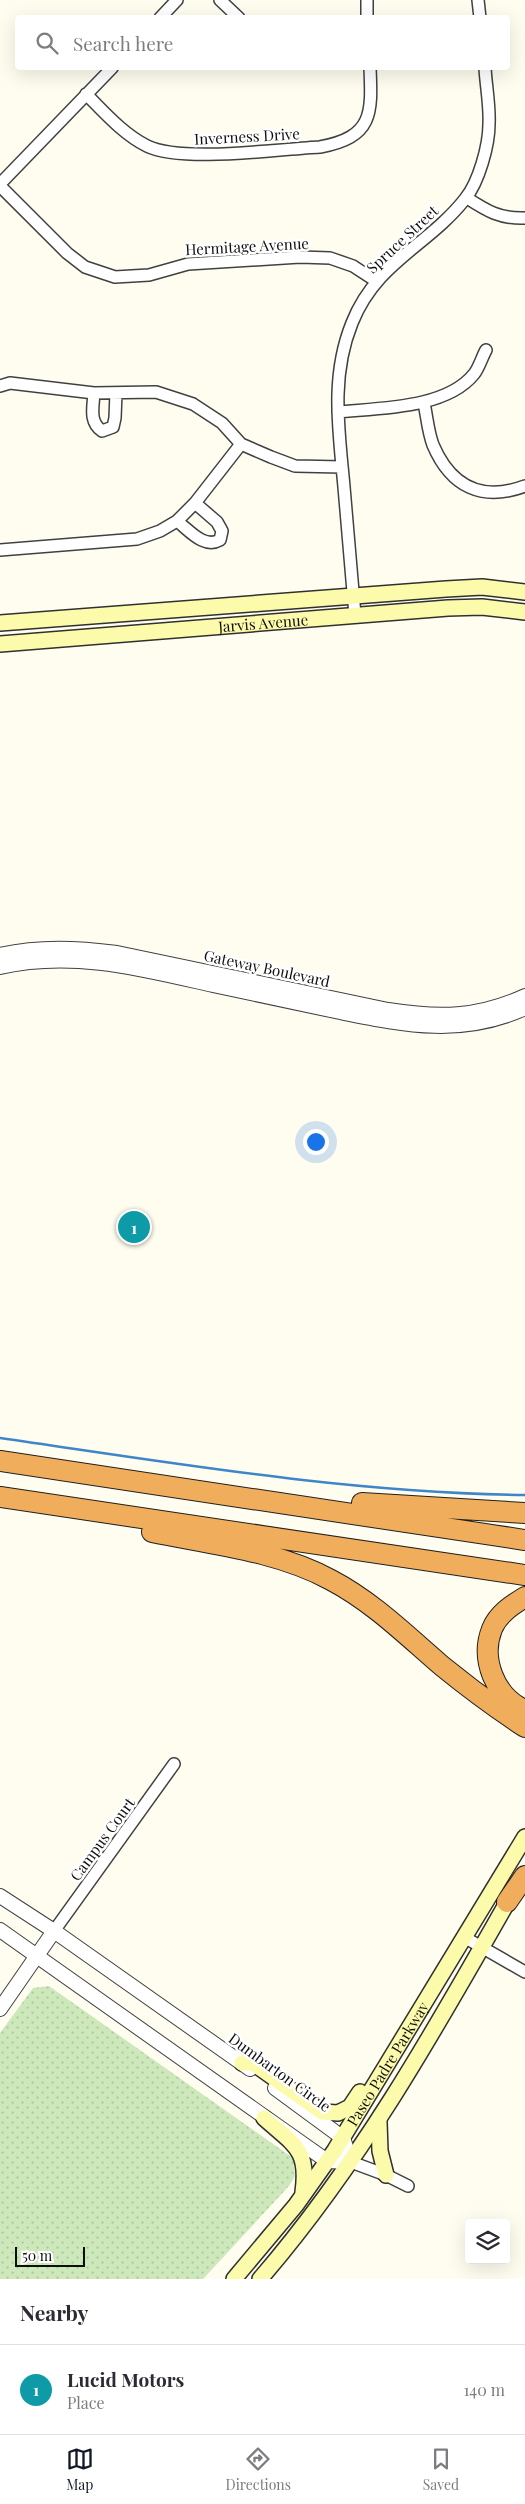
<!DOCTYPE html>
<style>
:root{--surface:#fff;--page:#f7f7f7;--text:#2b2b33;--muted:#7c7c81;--line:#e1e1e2;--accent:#111827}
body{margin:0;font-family:"Playfair Display",serif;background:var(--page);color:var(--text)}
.controls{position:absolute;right:15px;bottom:15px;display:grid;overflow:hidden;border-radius:5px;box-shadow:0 5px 20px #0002}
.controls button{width:45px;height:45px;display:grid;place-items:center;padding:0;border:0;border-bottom:1px solid var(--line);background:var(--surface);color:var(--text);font:25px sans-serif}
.scale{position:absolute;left:15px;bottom:12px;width:70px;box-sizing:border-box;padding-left:5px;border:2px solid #0e0e0e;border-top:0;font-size:14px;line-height:18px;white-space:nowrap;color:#0e0e0e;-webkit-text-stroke:4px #fff;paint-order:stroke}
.you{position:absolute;left:315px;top:1141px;width:18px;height:18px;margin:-12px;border:4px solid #fff;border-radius:50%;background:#1a73e8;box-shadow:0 0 0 8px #1a73e833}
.badge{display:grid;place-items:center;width:32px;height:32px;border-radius:50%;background:var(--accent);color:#fff;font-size:16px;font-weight:700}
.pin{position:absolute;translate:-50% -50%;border:2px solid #fff;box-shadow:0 1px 5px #0006}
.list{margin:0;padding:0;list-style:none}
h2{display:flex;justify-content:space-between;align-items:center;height:65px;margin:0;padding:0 20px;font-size:21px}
h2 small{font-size:16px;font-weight:400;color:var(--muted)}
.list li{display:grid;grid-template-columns:32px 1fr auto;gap:15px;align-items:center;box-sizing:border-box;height:90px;padding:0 20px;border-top:1px solid var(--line)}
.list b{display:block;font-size:19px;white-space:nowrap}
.list p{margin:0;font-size:16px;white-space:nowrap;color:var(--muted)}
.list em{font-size:16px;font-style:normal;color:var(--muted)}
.icon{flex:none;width:28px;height:28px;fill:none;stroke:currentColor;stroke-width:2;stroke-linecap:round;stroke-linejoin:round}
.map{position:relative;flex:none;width:525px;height:2279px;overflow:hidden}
.search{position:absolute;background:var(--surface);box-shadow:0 5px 20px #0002;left:15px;right:15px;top:15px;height:55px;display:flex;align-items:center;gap:12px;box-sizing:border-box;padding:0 18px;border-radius:5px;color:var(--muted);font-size:19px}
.sheet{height:155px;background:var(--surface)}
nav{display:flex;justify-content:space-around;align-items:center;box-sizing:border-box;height:70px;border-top:1px solid var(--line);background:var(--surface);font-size:14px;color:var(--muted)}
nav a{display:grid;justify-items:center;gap:2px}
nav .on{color:var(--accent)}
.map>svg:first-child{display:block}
.grass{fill:url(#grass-dots)}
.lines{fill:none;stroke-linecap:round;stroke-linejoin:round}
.stream{stroke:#3f85c9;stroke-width:2.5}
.minor-casing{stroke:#414141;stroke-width:14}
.tertiary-casing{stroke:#414141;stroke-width:16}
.secondary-casing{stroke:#303030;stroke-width:18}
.motorway-casing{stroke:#1f1f1f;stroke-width:22}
.minor{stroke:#fff;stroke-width:11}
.tertiary{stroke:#fff;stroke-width:14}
.secondary{stroke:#fcfbac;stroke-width:15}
.motorway{stroke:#f0ad5c;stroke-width:20}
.labels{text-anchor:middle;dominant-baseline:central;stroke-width:5;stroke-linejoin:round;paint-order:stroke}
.street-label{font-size:15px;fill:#0e0e0e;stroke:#fff}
</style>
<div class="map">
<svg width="525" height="2279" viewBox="0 0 525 2279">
<defs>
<pattern id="grass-dots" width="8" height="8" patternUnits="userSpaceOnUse" patternTransform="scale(1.25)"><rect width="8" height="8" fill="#cde8ba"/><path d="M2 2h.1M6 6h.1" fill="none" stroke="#afc69f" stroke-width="1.8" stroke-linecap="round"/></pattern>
</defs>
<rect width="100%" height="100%" fill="#fefdef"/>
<path class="grass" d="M49 1986 293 2158 295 2176 289 2186 203 2279H0V2033L33 1988Z"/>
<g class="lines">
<path class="stream" d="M0 1438C174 1463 349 1493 525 1495"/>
<g class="minor-casing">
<path id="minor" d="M220 0 239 18
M367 0V18
M478 0 480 18
M160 18 177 0
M86 94C104 112 123 134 147 146 182 163 278 149 320 147 373 137 372 114 370 68
M0 184 112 68
M0 186 67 253 85 267 115 277 149 275 188 264 300 257 330 258 353 266 376 281
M467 198C487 211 500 219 525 218
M0 386 10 383 94 393 156 392 193 404 222 423 241 444 271 457 295 466 342 467
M94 393C93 408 89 422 102 431L113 427 115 418 116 393
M424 403C427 417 428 432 433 445 451 487 482 502 525 486
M338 412C378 408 446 409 474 374 479 368 482 357 486 350
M177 521C190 531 204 549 220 540L222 531 217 522 195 503
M0 550 137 539 160 531 177 521 195 503 241 444
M355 615C351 573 348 530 344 487 339 431 330 377 352 323 376 262 428 246 465 199 479 182 489 145 489 124 490 106 486 86 485 68
M54 1931 174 1764
M464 1937 525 1972
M351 2162 386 2175 408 2186"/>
</g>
<g class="tertiary-casing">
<path id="tertiary" d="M0 955C39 946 78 948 117 953L388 1010C439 1018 477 1018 525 996
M0 967C72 950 143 969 213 985 255 994 297 1003 340 1012 405 1025 462 1037 525 1008
M0 1896 54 1931 250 2069
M0 1930 327 2161 351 2162 343 2138 275 2088
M0 2009 54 1931"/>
</g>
<g class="secondary-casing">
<g id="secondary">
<path d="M0 623 446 589 482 587 525 592"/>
<path id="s1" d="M0 644 448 608 482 607 525 612"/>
<path d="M242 2063H253L322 2112 338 2113 350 2107 360 2092"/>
<path d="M264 2118C294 2145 309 2149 303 2192"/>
<path d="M379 2122 380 2151 386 2175"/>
<path id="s2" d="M234 2279 296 2205 335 2150 525 1837"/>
<path d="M260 2279C361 2162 436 2028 512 1894"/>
</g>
</g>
<g class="motorway-casing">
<path id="motorway" d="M0 1461 525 1540
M0 1497 525 1575
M362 1503 525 1513
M152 1532C211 1544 278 1551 331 1580 373 1602 407 1636 442 1666 469 1688 496 1708 525 1727
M525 1597C512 1605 498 1614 492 1629 480 1659 495 1697 525 1710
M507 1902 525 1876"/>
</g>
<use href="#minor" class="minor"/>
<use href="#tertiary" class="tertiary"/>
<use href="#secondary" class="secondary"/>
<use href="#motorway" class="motorway"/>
</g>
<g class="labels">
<g class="street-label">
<text transform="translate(247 136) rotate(-3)">Inverness Drive</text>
<text transform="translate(402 239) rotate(-43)">Spruce Street</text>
<text transform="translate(247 246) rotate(-3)">Hermitage Avenue</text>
<text stroke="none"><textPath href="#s1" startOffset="264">Jarvis Avenue</textPath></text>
<text transform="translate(267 968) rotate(12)">Gateway Boulevard</text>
<text transform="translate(102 1839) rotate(-54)">Campus Court</text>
<text stroke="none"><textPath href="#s2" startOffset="265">Paseo Padre Parkway</textPath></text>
<text transform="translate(280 2072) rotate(36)">Dumbarton Circle</text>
</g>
</g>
</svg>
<div class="controls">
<button><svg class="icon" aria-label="layers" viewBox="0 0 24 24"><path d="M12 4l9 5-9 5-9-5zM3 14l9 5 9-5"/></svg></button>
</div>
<div class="scale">50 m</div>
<div class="you"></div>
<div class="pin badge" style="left:134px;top:1227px;background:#0f9aa8">1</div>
<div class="search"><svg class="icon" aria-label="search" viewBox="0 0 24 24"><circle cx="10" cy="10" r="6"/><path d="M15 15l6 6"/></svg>Search here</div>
</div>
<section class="sheet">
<h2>Nearby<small></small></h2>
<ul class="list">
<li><span class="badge" style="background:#0f9aa8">1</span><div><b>Lucid Motors</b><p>Place</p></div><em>140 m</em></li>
</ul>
</section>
<nav>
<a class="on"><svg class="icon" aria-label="map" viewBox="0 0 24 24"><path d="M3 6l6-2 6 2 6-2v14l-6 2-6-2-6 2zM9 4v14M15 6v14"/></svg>Map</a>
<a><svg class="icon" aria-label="directions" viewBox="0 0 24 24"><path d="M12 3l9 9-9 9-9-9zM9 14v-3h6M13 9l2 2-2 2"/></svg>Directions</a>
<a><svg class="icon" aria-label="saved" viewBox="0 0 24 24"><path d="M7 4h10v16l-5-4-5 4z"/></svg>Saved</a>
</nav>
